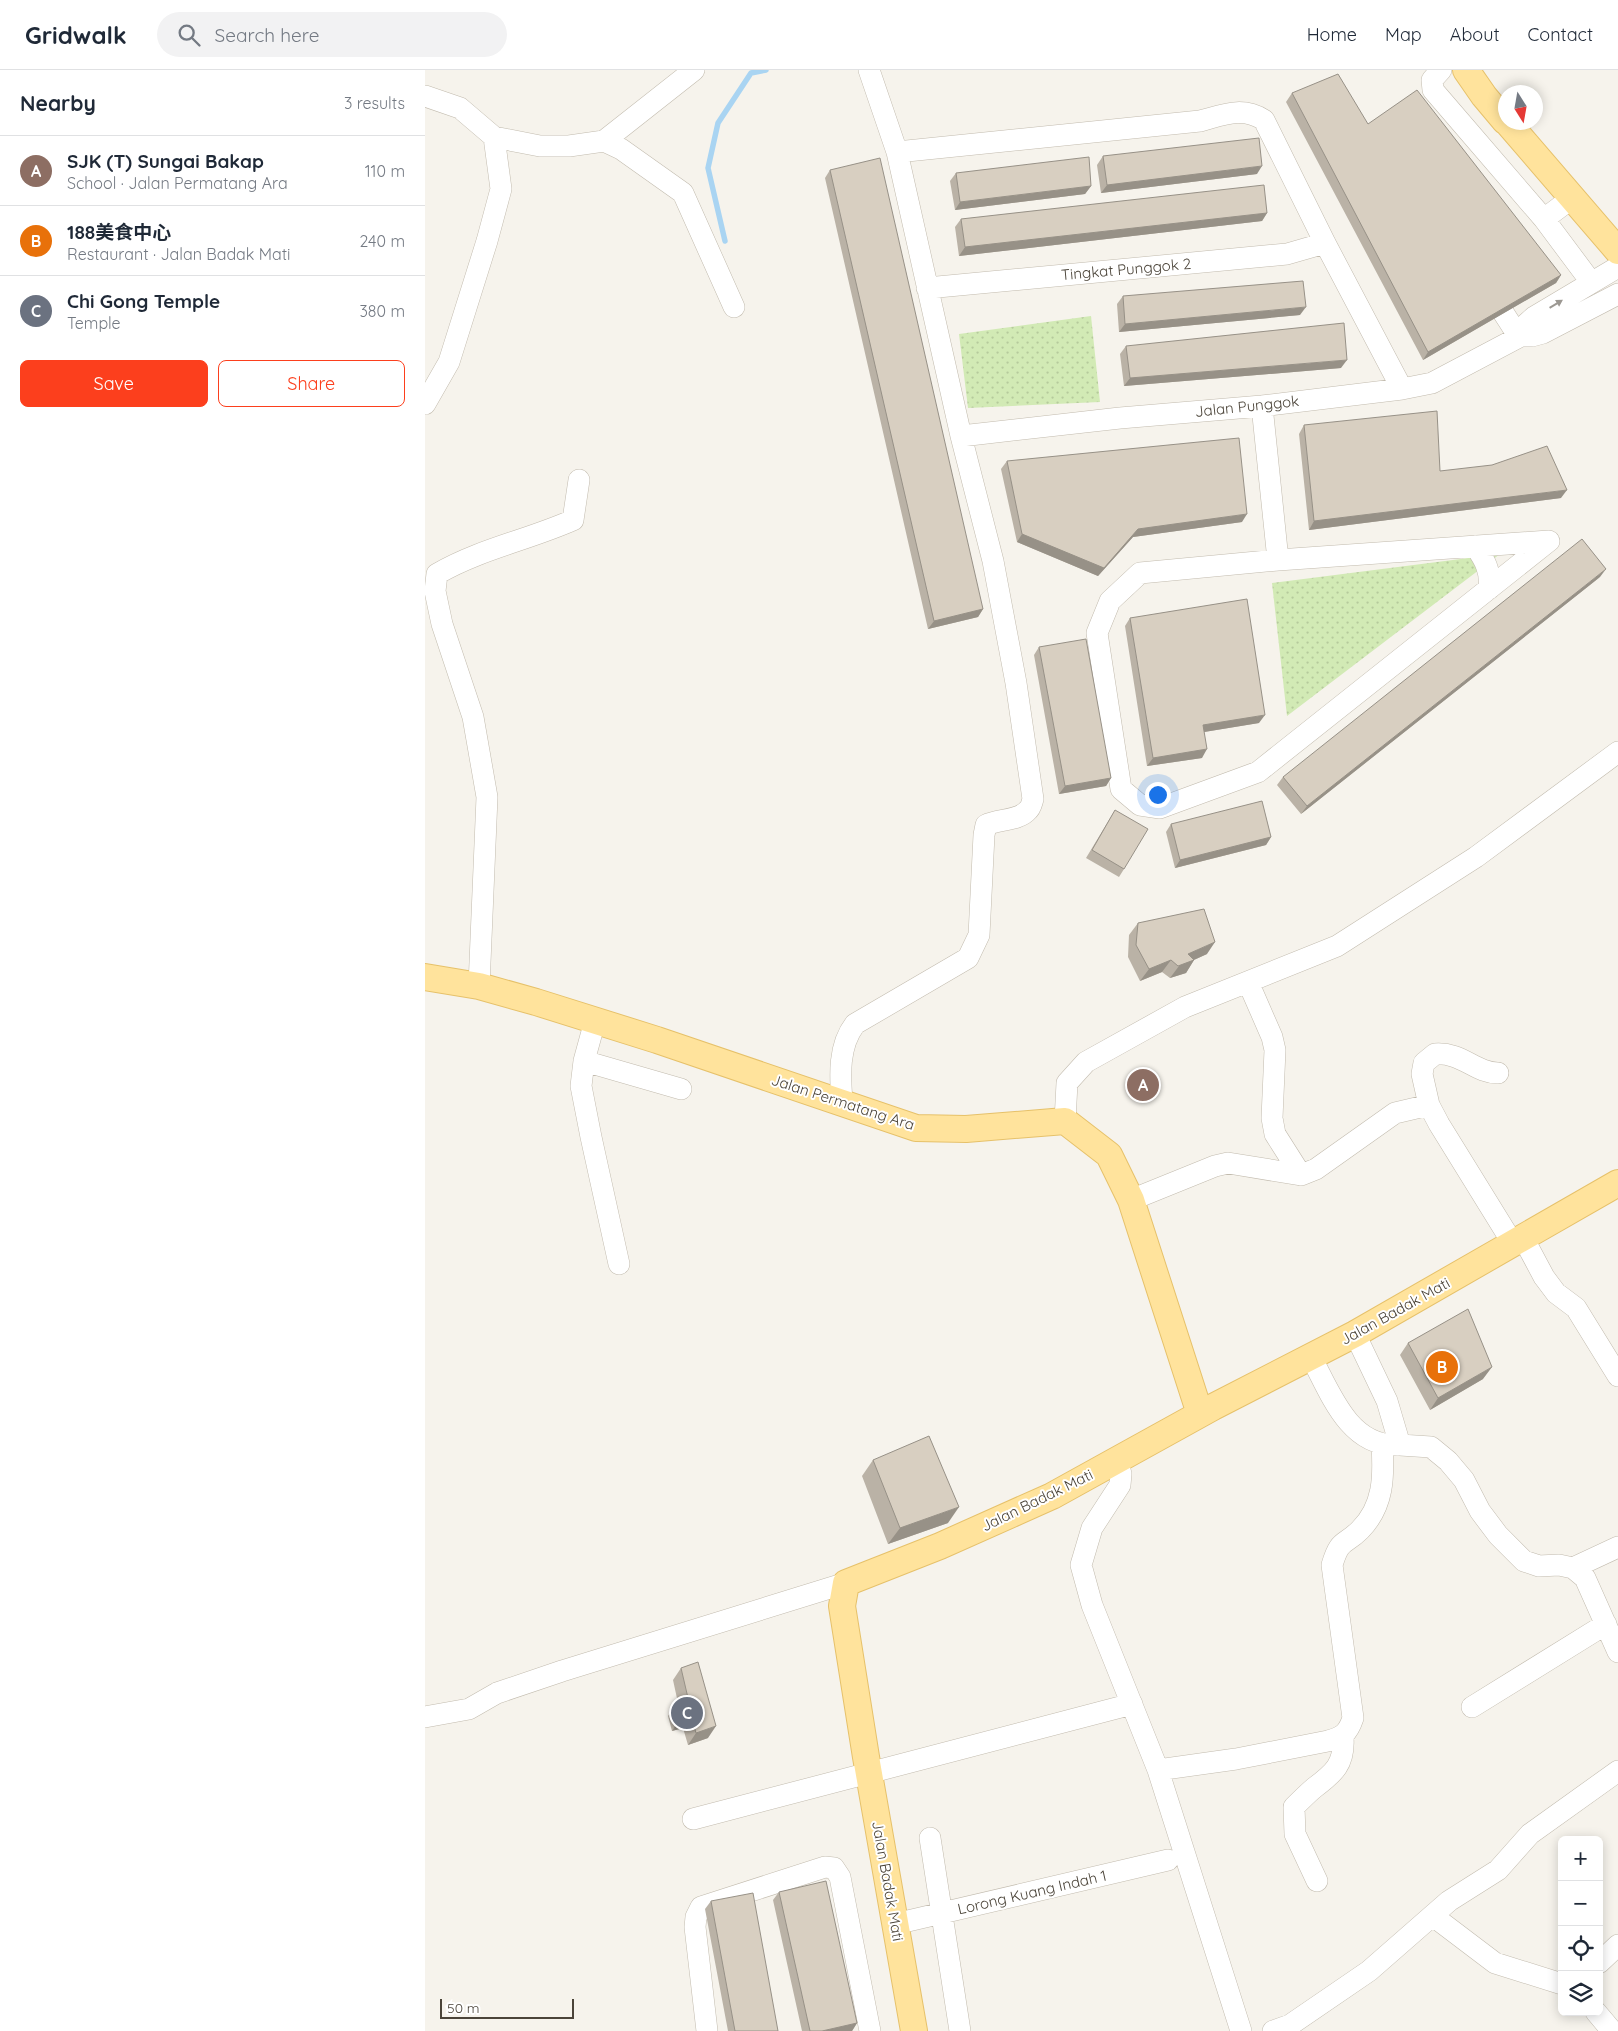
<!DOCTYPE html>
<meta charset="utf-8">
<style>
:root{--surface:#fff;--page:#f2f2f3;--text:#1f2937;--muted:#747a83;--line:#e0e1e3;--accent:#fc3f1d}
body{margin:0;font-family:Quicksand,"Noto Sans SC",sans-serif;background:var(--page);color:var(--text)}
.controls{position:absolute;right:15px;bottom:15px;display:grid;overflow:hidden;border-radius:8px;box-shadow:0 2px 12px #0003}
.controls button{width:45px;height:45px;display:grid;place-items:center;padding:0;border:0;border-bottom:1px solid var(--line);background:var(--surface);color:var(--text);font:25px sans-serif}
.compass{position:absolute;left:1073px;top:15px;width:45px;height:45px;border-radius:50%;background:var(--surface);box-shadow:0 2px 12px #0003;rotate:169deg}
.scale{position:absolute;left:15px;bottom:12px;width:134px;box-sizing:border-box;padding-left:5px;border:2px solid #4b4439;border-top:0;font-size:14px;line-height:18px;white-space:nowrap;color:#4b4439;-webkit-text-stroke:4px #fff;paint-order:stroke}
.you{position:absolute;left:732px;top:724px;width:18px;height:18px;margin:-12px;border:4px solid #fff;border-radius:50%;background:#1a73e8;box-shadow:0 0 0 8px #1a73e833}
.badge{display:grid;place-items:center;width:32px;height:32px;border-radius:50%;background:var(--accent);color:#fff;font-size:16px;font-weight:700}
.pin{position:absolute;translate:-50% -50%;border:2px solid #fff;box-shadow:0 1px 5px #0006}
.list{margin:0;padding:0;list-style:none}
h2{display:flex;justify-content:space-between;align-items:center;height:65px;margin:0;padding:0 20px;font-size:21px}
h2 small{font-size:16px;font-weight:400;color:var(--muted)}
.list li{display:grid;grid-template-columns:32px 1fr auto;gap:15px;align-items:center;box-sizing:border-box;height:70px;padding:0 20px;border-top:1px solid var(--line)}
.list b{display:block;font-size:19px;white-space:nowrap}
.list p{margin:0;font-size:16px;white-space:nowrap;color:var(--muted)}
.list em{font-size:16px;font-style:normal;color:var(--muted)}
.actions{display:flex;gap:10px;padding:15px 20px}
.actions a{flex:1;padding:11px 0;border:1px solid var(--accent);border-radius:8px;text-align:center;font-size:18px;color:var(--accent)}
.actions .main{background:var(--accent);color:#fff}
.icon{flex:none;width:28px;height:28px;fill:none;stroke:currentColor;stroke-width:2;stroke-linecap:round;stroke-linejoin:round}
.map{position:relative;flex:none;width:1193px;height:1961px;overflow:hidden}
header{display:flex;align-items:center;gap:30px;box-sizing:border-box;height:70px;padding:0 25px;background:var(--surface);border-bottom:1px solid var(--line)}
header strong{font-size:24px}
nav{display:flex;gap:28px;margin-inline-start:auto;font-size:18px}
.search{width:350px;height:45px;background:var(--page);display:flex;align-items:center;gap:12px;box-sizing:border-box;padding:0 18px;border-radius:28px;color:var(--muted);font-size:19px}
main{display:flex}
aside{flex:1;background:var(--surface)}
.map>svg:first-child{display:block}
.green{fill:url(#green-dots)}
.lines{fill:none;stroke-linecap:round;stroke-linejoin:round}
.stream{stroke:#a9d4f2;stroke-width:5.5}
.minor-casing{stroke:#c2bbae;stroke-width:22}
.major-casing{stroke:#e6c16a;stroke-width:28}
.minor{stroke:#fff;stroke-width:21}
.major{stroke:#ffe39c;stroke-width:26}
.wall{fill:#bab2a6}
.shaded-wall{fill:#979187}
.building{fill:#d8cfc1;stroke:#979187}
.oneway{fill:#9c9892}
.labels{text-anchor:middle;dominant-baseline:central;stroke-width:4;stroke-linejoin:round;paint-order:stroke}
.street-label{font-size:15px;fill:#4b4439;stroke:#fff}
</style>
<header>
<strong>Gridwalk</strong>
<div class="search"><svg class="icon" aria-label="search" viewBox="0 0 24 24"><circle cx="10" cy="10" r="6"/><path d="M15 15l6 6"/></svg>Search here</div>
<nav><a>Home</a><a>Map</a><a>About</a><a>Contact</a></nav>
</header>
<main>
<aside>
<h2>Nearby<small>3 results</small></h2>
<ul class="list">
<li><span class="badge" style="background:#8d6e63">A</span><div><b>SJK (T) Sungai Bakap</b><p>School · Jalan Permatang Ara</p></div><em>110 m</em></li>
<li><span class="badge" style="background:#e8710a">B</span><div><b>188美食中心</b><p>Restaurant · Jalan Badak Mati</p></div><em>240 m</em></li>
<li><span class="badge" style="background:#6b7280">C</span><div><b>Chi Gong Temple</b><p>Temple</p></div><em>380 m</em></li>
</ul>
<div class="actions"><a class="main">Save</a><a>Share</a></div>
</aside>
<div class="map">
<svg width="1193" height="1961" viewBox="0 0 1193 1961">
<defs>
<pattern id="green-dots" width="8" height="8" patternUnits="userSpaceOnUse" patternTransform="scale(1.25)"><rect width="8" height="8" fill="#d2eab5"/><path d="M2 2h.1M6 6h.1" fill="none" stroke="#b6ca9c" stroke-width="1.8" stroke-linecap="round"/></pattern>
</defs>
<rect width="100%" height="100%" fill="#f6f3ec"/>
<path class="green" d="M666 246 675 332 543 338 534 264Z
M1075 484 862 646 847 513Z"/>
<g class="lines">
<path class="stream" d="M300 171 283 98 293 53 326 3 341 0"/>
<g class="minor-casing">
<path id="minor" d="M444 0 472 82
M1016 0 1007 10 1008 20 1119 149 1166 212
M0 26 35 38 69 67 115 76H144L179 71 269 0
M179 71 196 79 258 123 309 237
M1119 149 1147 128
M502 218 862 184 900 173
M1063 219 1094 267
M1096 266 1100 255 1109 247 1193 197
M0 334 24 292 62 171 76 119 69 67
M837 336 853 490
M536 366 695 348 837 336 977 319 1007 313 1096 266H1107L1118 263 1193 224
M1124 471 833 702 735 738 715 735 696 719 672 563 685 531 715 503 853 490Z
M1050 476C1060 490 1066 501 1064 519
M823 912 847 967 850 980 847 1048 850 1064 876 1105
M54 916 62 727 48 647 17 554 10 521 12 504C55 479 103 470 148 450L154 410
M170 951 159 991 156 1016 166 1067 194 1194
M159 991 256 1019
M1073 1003C1050 1003 1037 982 1010 984L999 993 997 1004 1004 1035 1014 1054 1082 1164 1103 1177 1119 1207 1131 1223 1151 1238 1193 1306
M417 1032C415 1006 413 976 430 954L543 888 554 865 559 765 561 755C573 749 594 751 603 740 606 738 607 732 608 729L591 613 568 491 536 366 472 82 775 51C798 45 817 36 839 50L900 173 977 319
M640 1051 642 1013 661 992 760 937 912 876 1051 787 1193 682
M706 1130 790 1096 803 1093 876 1105 891 1099 970 1043 1004 1035
M930 1264 962 1331 975 1375 1006 1377 1023 1391 1039 1410 1055 1441 1073 1465 1099 1491 1114 1496 1134 1495 1148 1498 1160 1508 1193 1582
M886 1287C905 1322 923 1375 970 1375
M692 1389 696 1404 695 1415 667 1458 656 1495 667 1535 733 1700 811 1689 903 1671C918 1667 923 1663 928 1648L907 1495C915 1468 919 1476 935 1460 959 1436 959 1406 957 1375
M1148 1498 1193 1477
M1047 1637 1181 1554
M0 1647 44 1639 72 1623 137 1601 421 1513
M733 1700 816 1961
M268 1749 707 1634
M505 1768 535 1961
M892 1811 870 1764 869 1737C876 1730 882 1724 889 1718 909 1703 920 1694 918 1667
M1008 1846 1070 1893 1137 1914
M470 1854 743 1790
M1174 1893 1193 1875
M1171 1942 1187 1961
M282 1961 270 1857 271 1847 276 1837 400 1797 409 1798 415 1807 445 1961
M848 1961 865 1955 944 1901 1024 1831 1073 1800 1105 1764 1193 1701"/>
</g>
<g class="major-casing">
<path id="major" d="M1041 0 1059 26 1080 51
M1082 52 1193 181
M0 907 54 916 111 932 232 970 491 1058 541 1059 640 1051 684 1085 706 1130 775 1344
M489 1961 441 1687 417 1536 421 1513 515 1476 627 1426 788 1337 930 1264 1193 1113"/>
</g>
<use href="#minor" class="minor"/>
<use href="#major" class="major"/>
</g>
<path class="wall" d="M867 23 943 54 1136 205 1131 213 998 290 861 32Z
M678 86 832 104 676 123 672 95Z
M405 100 558 539 553 547 503 559 400 108Z
M531 103 666 116 660 124 530 140 525 111Z
M842 143 837 151 534 186 530 157 536 149Z
M698 226 875 245 694 262 692 234Z
M701 276 916 298 699 316 695 284Z
M879 355 1015 401 1136 428 884 460 874 364Z
M582 391 817 452 708 467 673 506 592 472 576 399Z
M1175 507 876 744 852 715 858 707Z
M705 548 834 653 779 662 777 688 722 696 700 556Z
M614 577 686 708 681 716 634 724 609 585Z
M690 740 699 799 694 807 661 788Z
M746 754 846 767 841 775 750 798 741 762Z
M713 853 782 884 769 890 761 903 745 908 737 902 715 911 703 887 704 865Z
M983 1273 1058 1309 1005 1340 975 1285Z
M448 1390 523 1453 463 1474 437 1406Z
M256 1598 283 1668 263 1675 258 1658 247 1661 243 1646 253 1633 248 1610Z
M354 1822 432 1953 427 1961H377L348 1830Z
M286 1831 353 1961H303L280 1839Z"/>
<path class="shaded-wall" d="M837 96 832 104 676 123 682 115Z
M666 116 660 124 530 140 535 132Z
M842 143 837 151 534 186 540 177Z
M1136 205 1131 213 998 290 1003 282Z
M881 237 875 245 694 262 700 254Z
M922 290 916 298 699 316 705 308Z
M1142 420 1136 428 884 460 889 451Z
M822 444 817 452 708 467 673 506 592 472 597 464 713 459Z
M1181 499 1175 507 876 744 882 736Z
M558 539 553 547 503 559 509 551Z
M840 645 834 653 773 663 778 655Z
M782 679 777 688 722 696 728 688Z
M686 708 681 716 634 724 640 716Z
M846 767 841 775 750 798 755 790Z
M790 872 782 884 762 893 769 890 761 903 745 908 763 884Z
M746 890 737 902 715 911 724 899Z
M1067 1297 1058 1309 1005 1340 1013 1328Z
M534 1437 523 1453 463 1474 475 1458Z
M266 1646 258 1658 247 1661 255 1649Z
M291 1656 283 1668 263 1675 271 1663Z
M432 1953 427 1961H397Z"/>
<path class="building" d="M913 4 943 54 992 20 1136 205 1003 282 867 23Z
M834 68 837 96 682 115 678 86Z
M664 87 666 116 535 132 531 103Z
M455 88 558 539 509 551 405 100Z
M839 115 842 143 540 177 536 149Z
M878 211 881 237 700 254 698 226Z
M919 253 922 290 705 308 701 276Z
M1012 341 1015 401 1067 395 1122 376 1142 420 889 451 879 355Z
M814 368 822 444 713 459 679 498 597 464 582 391Z
M1157 469 1181 499 882 736 858 707Z
M822 529 840 645 778 655 782 679 728 688 705 548Z
M661 569 686 708 640 716 614 577Z
M837 731 846 767 755 790 746 754Z
M690 740 723 759 699 799 667 780Z
M779 839 790 872 763 884 769 890 753 896 746 890 724 899 711 875 713 853Z
M1043 1239 1067 1297 1013 1328 983 1273Z
M504 1366 534 1437 475 1458 448 1390Z
M273 1592 291 1656 271 1663 266 1646 255 1649 252 1634 263 1628 256 1598Z
M401 1811 432 1953 397 1961H385L354 1822Z
M328 1823 353 1961H310L286 1831Z"/>
<defs><path id="oneway-solid" d="M-6-.8H1V-3.2L6.5 0L1 3.2V.8H-6Z" transform="scale(1.25)"/></defs>
<use class="oneway" href="#oneway-solid" transform="translate(1131 234) rotate(-31)"/>
<g class="labels">
<g class="street-label">
<text transform="translate(701 199) rotate(-5)">Tingkat Punggok 2</text>
<text transform="translate(822 336) rotate(-6)">Jalan Punggok</text>
<text transform="translate(418 1032) rotate(18)">Jalan Permatang Ara</text>
<text transform="translate(970 1241) rotate(-29)">Jalan Badak Mati</text>
<text transform="translate(612 1430) rotate(-26)">Jalan Badak Mati</text>
<text transform="translate(463 1811) rotate(80)">Jalan Badak Mati</text>
<text transform="translate(607 1822) rotate(-13)">Lorong Kuang Indah 1</text>
</g>
</g>
</svg>
<div class="controls">
<button>+</button>
<button>−</button>
<button><svg class="icon" aria-label="locate" viewBox="0 0 24 24"><circle cx="12" cy="12" r="6"/><path d="M12 2v4M12 18v4M2 12h4M18 12h4"/></svg></button>
<button><svg class="icon" aria-label="layers" viewBox="0 0 24 24"><path d="M12 4l9 5-9 5-9-5zM3 14l9 5 9-5"/></svg></button>
</div>
<svg class="compass" viewBox="-18 -18 36 36"><path d="M0-13l5 13h-10z" fill="#e53935"/><path d="M0 13l5-13h-10z" fill="#747a83"/></svg>
<div class="scale">50 m</div>
<div class="you"></div>
<div class="pin badge" style="left:718px;top:1015px;background:#8d6e63">A</div>
<div class="pin badge" style="left:1017px;top:1297px;background:#e8710a">B</div>
<div class="pin badge" style="left:262px;top:1643px;background:#6b7280">C</div>
</div>
</main>
